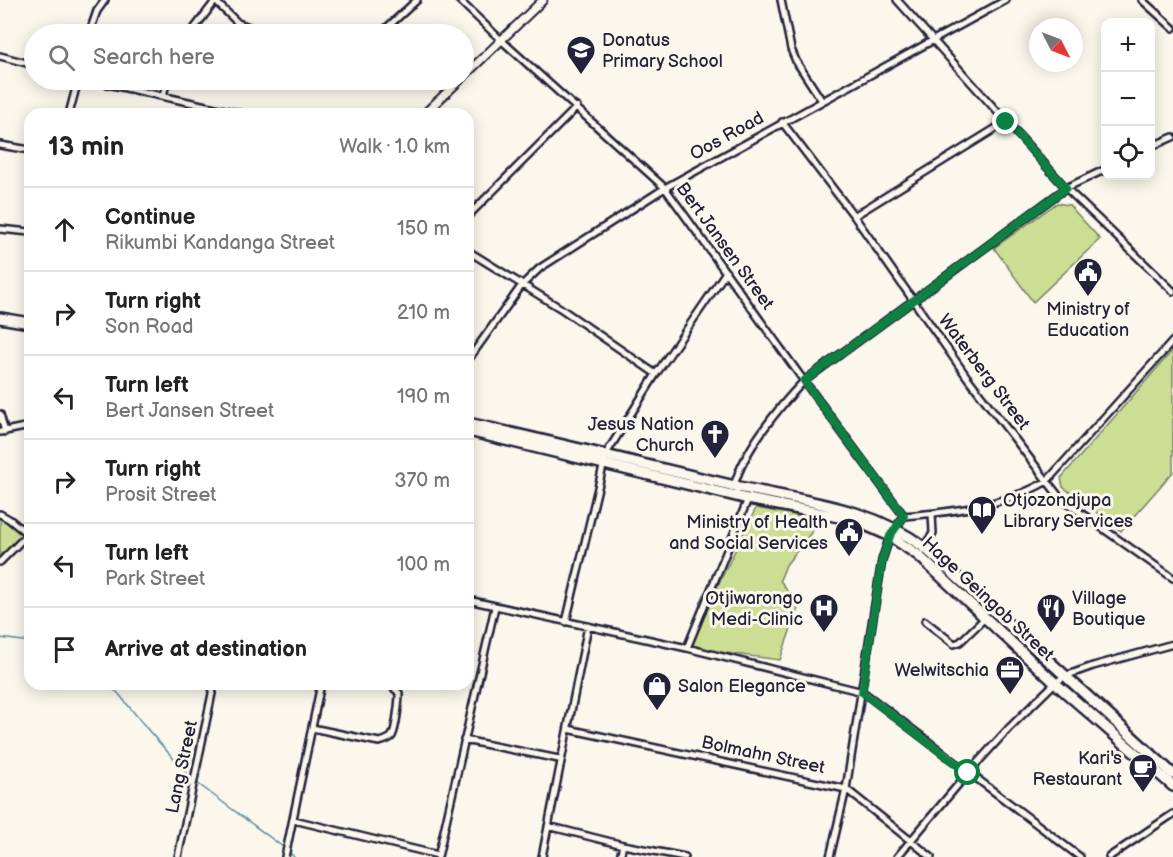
<!DOCTYPE html>
<meta charset="utf-8">
<style>
:root{--surface:#fff;--page:#f2f2f2;--text:#222;--muted:#767676;--line:#e0e0e0}
body{margin:0;font-family:"Balsamiq Sans",sans-serif;background:var(--page);color:var(--text)}
.controls{position:absolute;right:18px;top:18px;display:grid;overflow:hidden;border-radius:12px;box-shadow:0 3px 15px #0003}
.controls button{width:54px;height:54px;display:grid;place-items:center;padding:0;border:0;border-bottom:2px solid var(--line);background:var(--surface);color:var(--text);font:30px sans-serif}
.compass{position:absolute;left:1029px;top:18px;width:54px;height:54px;border-radius:50%;background:var(--surface);box-shadow:0 3px 15px #0003;rotate:132deg}
.stop{position:absolute;width:18px;height:18px;margin:-14px;border:4px solid #0b8043;border-radius:50%;background:#fff}
.stop.end{background:#0b8043;border-color:#fff;box-shadow:0 2px 6px #0008}
.list{margin:0;padding:0;list-style:none}
h2{display:flex;justify-content:space-between;align-items:center;height:78px;margin:0;padding:0 24px;font-size:26px}
h2 small{font-size:20px;font-weight:400;color:var(--muted)}
.list li{display:grid;grid-template-columns:39px 1fr auto;gap:18px;align-items:center;box-sizing:border-box;height:84px;padding:0 24px;border-top:2px solid var(--line)}
.list b{display:block;font-size:22px;white-space:nowrap}
.list p{margin:0;font-size:20px;white-space:nowrap;color:var(--muted)}
.list em{font-size:20px;font-style:normal;color:var(--muted)}
.icon{flex:none;width:33px;height:33px;fill:none;stroke:currentColor;stroke-width:2;stroke-linecap:round;stroke-linejoin:round}
.map{position:relative;flex:none;width:1173px;height:857px;overflow:hidden}
.search{position:absolute;background:var(--surface);box-shadow:0 3px 15px #0003;left:24px;top:24px;width:450px;height:66px;display:flex;align-items:center;gap:15px;box-sizing:border-box;padding:0 21px;border-radius:33px;color:var(--muted);font-size:22px}
.panel{position:absolute;background:var(--surface);box-shadow:0 3px 15px #0003;left:24px;top:108px;width:450px;height:582px;border-radius:18px}
.map>svg:first-child{display:block}
.green{fill:#ccde93;stroke:#778067;stroke-width:1.5}
.lines{fill:none;stroke-linecap:round;stroke-linejoin:round}
.stream{stroke:#5a899b;stroke-width:1.5}
.minor-casing{stroke:#22223b;stroke-width:10}
.tertiary-casing{stroke:#22223b;stroke-width:11}
.trunk-casing{stroke:#22223b;stroke-width:14}
.minor{stroke:#fbf7ec;stroke-width:5}
.tertiary{stroke:#fbf7ec;stroke-width:7}
.trunk{stroke:#fbf7ec;stroke-width:9}
.route{stroke:#0b8043;stroke-width:8}
.labels{text-anchor:middle;dominant-baseline:central;stroke-width:6;stroke-linejoin:round;paint-order:stroke}
.poi-label{font-size:18px;fill:#22223b;stroke:#fbf7ec;text-anchor:end}
.street-label{font-size:18px;fill:#22223b;stroke:#fbf7ec}
</style>
<div class="map">
<svg width="1173" height="857" viewBox="0 0 1173 857">
<rect width="100%" height="100%" fill="#fbf7ec"/>
<filter id="ink" filterUnits="userSpaceOnUse"><feTurbulence type="fractalNoise" baseFrequency=".0167" numOctaves="2"/><feDisplacementMap in="SourceGraphic" scale="12" xChannelSelector="R" yChannelSelector="G"/><feConvolveMatrix kernelMatrix="1 2 1 2 8 2 1 2 1" color-interpolation-filters="sRGB"/></filter>
<g filter="url(#ink)">
<path class="green" d="M1057 203 1069 205 1100 239 1033 302 994 248Z
M1173 350V472L1121 531 1063 487 1061 478Z
M756 508 821 520 786 565 780 580 798 608 780 660 687 648Z
M0 514 28 534 0 562Z"/>
<g class="lines">
<path class="stream" d="M0 638 30 642
M106 684 118 693 149 731 190 777
M197 783 283 847
M291 854 294 857"/>
<g class="minor-casing">
<path id="minor" d="M459 0 501 40 665 188 804 381 904 516
M781 0 791 49 796 61 822 101
M897 0 1066 188 1173 291
M1142 0 1173 28
M215 1 238 23 268 34
M89 34 97 11 105 0
M190 34 216 0
M380 34 417 0
M0 56 34 65
M90 80 242 114
M163 96 167 80
M69 114 78 80
M782 122 854 216 967 377 1061 499 1173 578
M0 145 30 150
M1150 147 1173 137
M468 216 577 107
M854 216 1006 122
M0 229 30 232
M468 251 560 308 656 374
M468 360 522 285 540 268 665 188 1006 0
M0 414 5 432
M0 432 30 426
M734 486C744 450 778 408 804 381L1066 188 1106 169
M0 514 9 519 30 536
M923 550 933 533 932 514
M0 562 30 532
M468 600 687 648 863 692 1080 857
M925 621 954 644 960 642 985 618
M566 622 606 454 656 374 726 272
M687 648 748 499
M312 728 379 742C383 741 389 740 392 736 396 729 399 702 399 693L392 686 385 684
M568 729 846 789 931 857
M464 740 559 759
M294 820 438 855
M548 826 623 845 685 857
M178 857 214 684
M285 857 321 684
M438 857 495 607
M542 857C557 780 573 703 588 626
M620 857 623 845
M830 857 846 789 882 560 890 536 904 516C953 512 1005 506 1047 481L1173 341
M897 857 968 773 1009 728 1055 683 1065 676 1093 666 1173 644
M1109 857 1173 814"/>
</g>
<g class="tertiary-casing">
<path id="tertiary" d="M464 76 543 0
M424 114 460 80"/>
</g>
<g class="trunk-casing">
<path id="trunk" d="M0 318 30 323
M468 423C557 443 646 465 735 486 803 502 868 505 925 548L1173 774
M468 431 748 499 854 520 890 536 918 555 1055 683 1173 786"/>
</g>
<use href="#minor" class="minor"/>
<use href="#tertiary" class="tertiary"/>
<use href="#trunk" class="trunk"/>
</g>
</g>
<g class="lines" filter="url(#ink)">
<path class="route" d="M968 773 862 692 882 560 890 536 904 516 804 381 1066 188 1006 122"/>
</g>
<defs>
<g id="school-pin" transform="scale(1.5)"><path d="M0 17L-7.5 6A9.5 9.5 0 1 1 7.5 6Z" fill="#22223b" stroke="#fbf7ec"/><path d="M0-5L7-2L0 1L-7-2ZM-4 1L0 2.5L4 1V4Q0 6-4 4Z" fill="#fff"/></g>
<g id="civic-pin" transform="scale(1.5)"><path d="M0 17L-7.5 6A9.5 9.5 0 1 1 7.5 6Z" fill="#22223b" stroke="#fbf7ec"/><path d="M-.6-6.5H3V-4.5H.6V-3L4-1V1h2V6H-6V1h2V-1L-.6-3ZM-1.2 2.5V6h2.4V2.5Z" fill="#fff"/></g>
<g id="church-pin" transform="scale(1.5)"><path d="M0 17L-7.5 6A9.5 9.5 0 1 1 7.5 6Z" fill="#22223b" stroke="#fbf7ec"/><path d="M-1.2-6h2.4v3.5h3.3v2.4h-3.3V6h-2.4V-.1h-3.3v-2.4h3.3Z" fill="#fff"/></g>
<g id="library-pin" transform="scale(1.5)"><path d="M0 17L-7.5 6A9.5 9.5 0 1 1 7.5 6Z" fill="#22223b" stroke="#fbf7ec"/><path d="M-6-4Q-3-5.5-.7-3.5V5Q-3 3-6 4ZM6-4Q3-5.5 .7-3.5V5Q3 3 6 4Z" fill="#fff"/></g>
<g id="hospital-pin" transform="scale(1.5)"><path d="M0 17L-7.5 6A9.5 9.5 0 1 1 7.5 6Z" fill="#22223b" stroke="#fbf7ec"/><path d="M-5-5h3v3.5h4V-5h3V5h-3V1.5h-4V5h-3Z" fill="#fff"/></g>
<g id="restaurant-pin" transform="scale(1.5)"><path d="M0 17L-7.5 6A9.5 9.5 0 1 1 7.5 6Z" fill="#22223b" stroke="#fbf7ec"/><path d="M-5-6h1v4h1v-4h1v4h1v-4h1v5L-1.5 .5V6h-2V.5L-5-1ZM5-6V6H3V1.5H1.5Q1.5-4 5-6Z" fill="#fff"/></g>
<g id="office-pin" transform="scale(1.5)"><path d="M0 17L-7.5 6A9.5 9.5 0 1 1 7.5 6Z" fill="#22223b" stroke="#fbf7ec"/><path d="M-6-3h4V-5.5h4V-3h4V5H-6ZM-1-4.5V-3h2v-1.5ZM-6 0V1H6V0Z" fill="#fff"/></g>
<g id="shop-pin" transform="scale(1.5)"><path d="M0 17L-7.5 6A9.5 9.5 0 1 1 7.5 6Z" fill="#22223b" stroke="#fbf7ec"/><path d="M-5-2.5h2.3a2.7 3.5 0 0 1 5.4 0H5L5.5 6h-11ZM-1.5-2.5h3a1.5 2.3 0 0 0-3 0Z" fill="#fff"/></g>
<g id="cafe-pin" transform="scale(1.5)"><path d="M0 17L-7.5 6A9.5 9.5 0 1 1 7.5 6Z" fill="#22223b" stroke="#fbf7ec"/><path d="M-5.5-4.5H6V0H3Q3 3.5 0 3.5H-2.5Q-5.5 3.5-5.5 0ZM3-3.2v2h1.7v-2ZM-6 4.5H4V6H-6Z" fill="#fff"/></g>
</defs>
<g fill-rule="evenodd">
<use href="#school-pin" x="581" y="50"/>
<use href="#civic-pin" x="1088" y="272"/>
<use href="#church-pin" x="715" y="434"/>
<use href="#library-pin" x="982" y="510"/>
<use href="#civic-pin" x="849" y="532"/>
<use href="#hospital-pin" x="824" y="608"/>
<use href="#restaurant-pin" x="1051" y="608"/>
<use href="#office-pin" x="1010" y="670"/>
<use href="#shop-pin" x="657" y="686"/>
<use href="#cafe-pin" x="1143" y="768"/>
</g>
<g class="labels">
<g class="poi-label">
<text x="602" y="40" text-anchor="start">Donatus<tspan x="602" dy="21">Primary School</tspan></text>
<text x="1088" y="309" text-anchor="middle">Ministry of<tspan x="1088" dy="21">Education</tspan></text>
<text x="694" y="424">Jesus Nation<tspan x="694" dy="21">Church</tspan></text>
<text x="1003" y="500" text-anchor="start">Otjozondjupa<tspan x="1003" dy="21">Library Services</tspan></text>
<text x="828" y="522">Ministry of Health<tspan x="828" dy="21">and Social Services</tspan></text>
<text x="803" y="598">Otjiwarongo<tspan x="803" dy="21">Medi-Clinic</tspan></text>
<text x="1072" y="598" text-anchor="start">Village<tspan x="1072" dy="21">Boutique</tspan></text>
<text x="989" y="670">Welwitschia</text>
<text x="678" y="686" text-anchor="start">Salon Elegance</text>
<text x="1122" y="758">Kari's<tspan x="1122" dy="21">Restaurant</tspan></text>
</g>
<g class="street-label">
<text transform="translate(727 136) rotate(-29)">Oos Road</text>
<text transform="translate(725 246) rotate(54)">Bert Jansen Street</text>
<text transform="translate(984 372) rotate(53)">Waterberg Street</text>
<text transform="translate(988 599) rotate(43)">Hage Geingob Street</text>
<text transform="translate(763 755) rotate(12)">Bolmahn Street</text>
<text transform="translate(182 767) rotate(-78)">Lang Street</text>
</g>
</g>
</svg>
<div class="controls">
<button>+</button>
<button>−</button>
<button><svg class="icon" aria-label="locate" viewBox="0 0 24 24"><circle cx="12" cy="12" r="6"/><path d="M12 2v4M12 18v4M2 12h4M18 12h4"/></svg></button>
</div>
<svg class="compass" viewBox="-18 -18 36 36"><path d="M0-13l5 13h-10z" fill="#e53935"/><path d="M0 13l5-13h-10z" fill="#767676"/></svg>
<div class="stop" style="left:968px;top:773px"></div>
<div class="stop end" style="left:1006px;top:122px"></div>
<div class="search"><svg class="icon" aria-label="search" viewBox="0 0 24 24"><circle cx="10" cy="10" r="6"/><path d="M15 15l6 6"/></svg>Search here</div>
<section class="panel">
<h2>13 min<small>Walk · 1.0 km</small></h2>
<ul class="list">
<li><svg class="icon" aria-label="ahead" viewBox="0 0 24 24"><path d="M12 20V5M6 11l6-6 6 6"/></svg><div><b>Continue</b><p>Rikumbi Kandanga Street</p></div><em>150 m</em></li>
<li><svg class="icon" aria-label="right" viewBox="0 0 24 24"><path d="M7 20v-9h11M14 6l5 5-5 5"/></svg><div><b>Turn right</b><p>Son Road</p></div><em>210 m</em></li>
<li><svg class="icon" aria-label="left" viewBox="0 0 24 24"><path d="M17 20v-9H6M10 6l-5 5 5 5"/></svg><div><b>Turn left</b><p>Bert Jansen Street</p></div><em>190 m</em></li>
<li><svg class="icon" aria-label="right" viewBox="0 0 24 24"><path d="M7 20v-9h11M14 6l5 5-5 5"/></svg><div><b>Turn right</b><p>Prosit Street</p></div><em>370 m</em></li>
<li><svg class="icon" aria-label="left" viewBox="0 0 24 24"><path d="M17 20v-9H6M10 6l-5 5 5 5"/></svg><div><b>Turn left</b><p>Park Street</p></div><em>100 m</em></li>
<li><svg class="icon" aria-label="arrive" viewBox="0 0 24 24"><path d="M6 21V4h12l-3 4 3 4H6"/></svg><div><b>Arrive at destination</b></div></li>
</ul>
</section>
</div>
